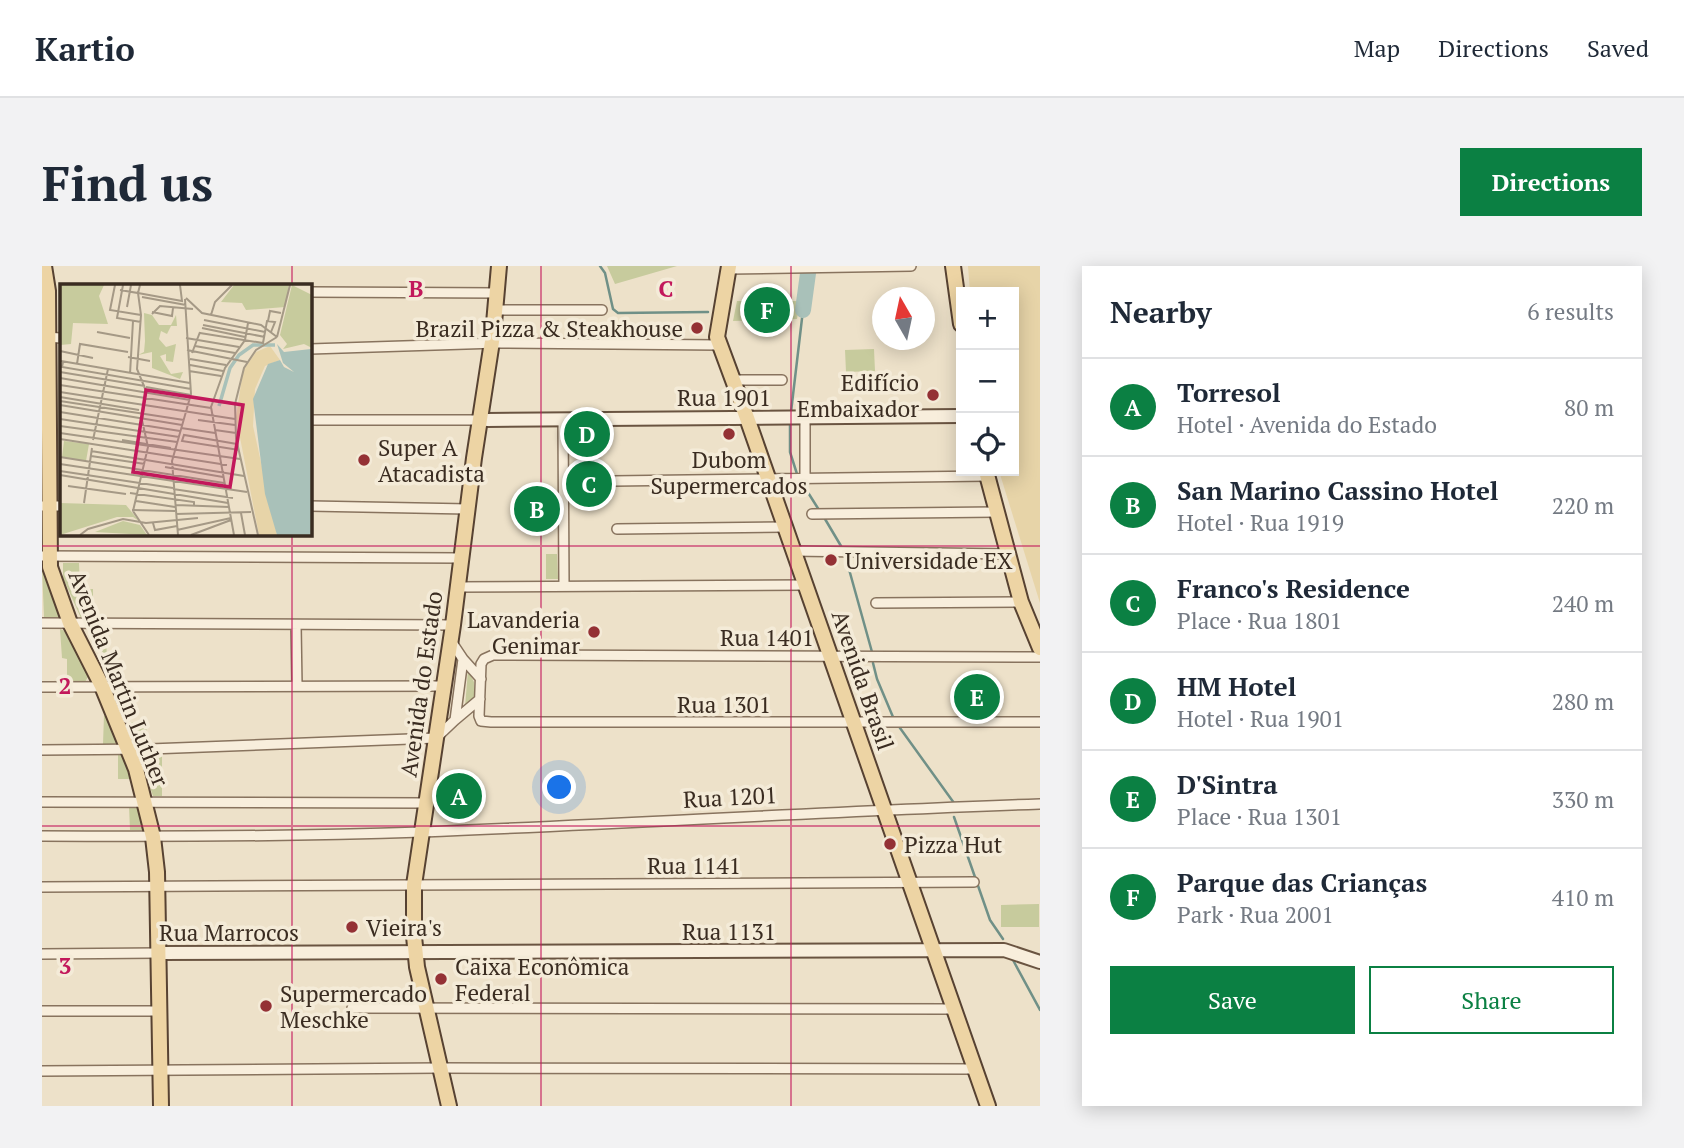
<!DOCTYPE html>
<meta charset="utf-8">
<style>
:root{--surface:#fff;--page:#f2f2f3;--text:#1f2937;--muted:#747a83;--line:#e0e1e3;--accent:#0b8043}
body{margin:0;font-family:"PT Serif",serif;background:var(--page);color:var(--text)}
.controls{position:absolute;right:21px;top:21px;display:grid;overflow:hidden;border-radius:0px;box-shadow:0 4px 18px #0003}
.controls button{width:63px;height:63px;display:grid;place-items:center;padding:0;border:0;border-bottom:2px solid var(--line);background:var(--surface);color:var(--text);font:35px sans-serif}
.compass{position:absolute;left:830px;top:21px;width:63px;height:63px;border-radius:50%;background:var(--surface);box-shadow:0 4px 18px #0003;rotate:351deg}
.you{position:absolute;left:518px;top:522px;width:24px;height:24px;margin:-18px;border:5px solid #fff;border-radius:50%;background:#1a73e8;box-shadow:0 0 0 10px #1a73e833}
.badge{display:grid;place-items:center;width:46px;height:46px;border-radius:50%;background:var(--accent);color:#fff;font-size:23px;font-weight:700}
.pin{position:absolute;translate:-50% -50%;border:4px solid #fff;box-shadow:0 2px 7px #0006}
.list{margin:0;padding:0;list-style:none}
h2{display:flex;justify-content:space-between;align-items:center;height:91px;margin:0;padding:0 28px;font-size:30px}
h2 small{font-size:23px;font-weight:400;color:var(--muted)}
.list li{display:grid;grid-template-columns:46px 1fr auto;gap:21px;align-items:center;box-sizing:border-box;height:98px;padding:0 28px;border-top:2px solid var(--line)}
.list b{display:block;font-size:26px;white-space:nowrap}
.list p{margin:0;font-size:23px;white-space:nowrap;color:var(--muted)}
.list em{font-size:23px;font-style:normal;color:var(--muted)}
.actions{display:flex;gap:14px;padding:21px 28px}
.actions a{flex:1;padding:16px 0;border:2px solid var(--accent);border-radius:0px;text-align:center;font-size:24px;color:var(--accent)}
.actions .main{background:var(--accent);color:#fff}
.icon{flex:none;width:38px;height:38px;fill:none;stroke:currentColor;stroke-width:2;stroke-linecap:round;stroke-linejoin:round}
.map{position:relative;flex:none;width:998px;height:840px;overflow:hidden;border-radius:0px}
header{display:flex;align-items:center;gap:42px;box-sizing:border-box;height:98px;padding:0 35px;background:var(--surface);border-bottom:2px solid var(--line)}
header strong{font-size:33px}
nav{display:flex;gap:38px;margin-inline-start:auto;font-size:24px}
.intro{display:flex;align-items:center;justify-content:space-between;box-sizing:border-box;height:168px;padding:0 42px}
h1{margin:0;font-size:49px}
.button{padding:18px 32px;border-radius:0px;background:var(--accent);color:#fff;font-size:24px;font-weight:700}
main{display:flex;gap:42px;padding:0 42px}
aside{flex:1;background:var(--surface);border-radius:0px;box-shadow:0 4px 18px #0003}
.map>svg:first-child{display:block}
.green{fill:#c7cb9d}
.sand{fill:#e7d4a8}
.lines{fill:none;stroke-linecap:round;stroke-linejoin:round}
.stream{stroke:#709087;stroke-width:2.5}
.river{stroke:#a9c1b9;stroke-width:16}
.street-casing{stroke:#88735e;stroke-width:12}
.secondary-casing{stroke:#6a5441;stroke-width:16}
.primary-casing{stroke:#574232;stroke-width:18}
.street{stroke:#f8eedc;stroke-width:9}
.secondary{stroke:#f8eedc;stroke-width:12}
.primary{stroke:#edd4a4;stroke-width:14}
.grid{fill:none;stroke:#c2185b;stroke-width:2;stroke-opacity:0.55}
.poi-dot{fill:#943135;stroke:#f4ebd8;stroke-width:2.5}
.labels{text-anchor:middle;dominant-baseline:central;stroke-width:7;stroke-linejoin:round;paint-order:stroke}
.poi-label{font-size:23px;fill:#3a2c21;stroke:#f4ebd8;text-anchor:start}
.street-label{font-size:23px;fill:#3a2c21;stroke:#f4ebd8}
.inset-river{fill:none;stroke:#a9c1b9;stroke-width:3.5}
.inset-road{fill:none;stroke:#a59986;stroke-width:2}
.view{fill:#c2185b;fill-opacity:0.15;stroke:#c2185b;stroke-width:3.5}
.inset-edge{fill:none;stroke:#3a2c21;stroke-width:3.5}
.grid-label{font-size:23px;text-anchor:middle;font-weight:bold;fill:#c2185b;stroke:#f4ebd8;stroke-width:7;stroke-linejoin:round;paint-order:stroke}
</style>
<header>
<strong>Kartio</strong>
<nav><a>Map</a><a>Directions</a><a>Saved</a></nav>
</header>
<div class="intro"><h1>Find us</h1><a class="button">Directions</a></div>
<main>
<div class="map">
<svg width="998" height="840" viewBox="0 0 998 840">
<rect width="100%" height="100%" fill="#ede1c9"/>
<path class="green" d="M565 0H635L573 18Z
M695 35H758L755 53 691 55Z
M832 83 833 105 804 106 803 84Z
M504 288H515L516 313H504Z
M21 297H37L38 323H51V351L39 352 21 312Z
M0 302 5 318 20 351H2Z
M18 363 25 366 46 411 43 416H25V393L20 392Z
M52 363H64L65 399 51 370 50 366Z
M426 404 432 416V434L423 441Z
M62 449 72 463 76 478H61Z
M88 456H105L104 475 100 476Z
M76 488 80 490 89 513H76Z
M97 490H120V530H111Z
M87 540H94L103 564H88Z
M997 638V661H959V639Z"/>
<path class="sand" d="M926 0H998V337L957 205H972V26H928Z"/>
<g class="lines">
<path class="stream" d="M558 0 563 7 571 43 576 47 666 46
M749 146 761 44
M748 158V186L755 208
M760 217 777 244
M783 253 799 280
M805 296 830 386
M831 397 835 413 851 451
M858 462 912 537
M912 551 948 654 961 673
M971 694 998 744"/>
<path class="river" d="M761 44 767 0"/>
<g class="street-casing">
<path id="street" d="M687 3 869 0
M268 26 456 27
M454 44H560
M2 71 19 72
M268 83 455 77 676 79
M690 114H740
M763 151V212
M521 153 522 320
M268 154H440
M571 215 945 210
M0 240H19
M268 240 426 243
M770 248 954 246
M575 263 743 261
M751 285 965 288
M0 290 419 292
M416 321 763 319
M834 337 979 336
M0 357 411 359
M254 359 255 420
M998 391 451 389 442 393 439 398 437 450 439 455 449 456H998
M421 393 439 413
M0 421 402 420
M413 454 438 433
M0 484 108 483 394 472 413 454 421 393 409 375
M0 536 384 537
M0 570C127 571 254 570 380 566 586 558 792 545 998 538
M0 621 932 616
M0 688 116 687
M310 742 912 743
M0 745H117
M0 805 398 802 933 803"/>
</g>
<g class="secondary-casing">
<path id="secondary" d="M445 154 919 150
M116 687 962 684 998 696"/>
</g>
<g class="primary-casing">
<path id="primary" d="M2 0 6 25 8 301 28 357 60 420 94 503 111 571 115 606 119 840
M687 0 675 71 705 152 946 840
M911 0 919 58
M944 205 979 336 998 382
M407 840 375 701 372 670V619L411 359 432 192 451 69 457 0"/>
</g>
<use href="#street" class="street"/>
<use href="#secondary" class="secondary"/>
<use href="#primary" class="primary"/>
</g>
<path class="grid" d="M250 0V19M499 0V840M749 0V840M250 268V840M0 280H998M0 560H998"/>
<g class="poi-dot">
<circle cx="655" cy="62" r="7"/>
<circle cx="891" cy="129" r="7"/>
<circle cx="687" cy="168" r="7"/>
<circle cx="322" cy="194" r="7"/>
<circle cx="789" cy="294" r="7"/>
<circle cx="552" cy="366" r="7"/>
<circle cx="848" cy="578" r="7"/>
<circle cx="310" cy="661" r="7"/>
<circle cx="399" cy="713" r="7"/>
<circle cx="224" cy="740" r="7"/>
</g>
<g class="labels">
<g class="poi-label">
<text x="641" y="62" text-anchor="end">Brazil Pizza &amp; Steakhouse</text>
<text x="877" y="116" text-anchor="end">Edifício<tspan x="877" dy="26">Embaixador</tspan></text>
<text x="336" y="181">Super A<tspan x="336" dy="26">Atacadista</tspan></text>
<text x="687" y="193" text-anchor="middle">Dubom<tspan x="687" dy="26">Supermercados</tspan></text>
<text x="803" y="294">Universidade EX</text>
<text x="538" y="353" text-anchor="end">Lavanderia<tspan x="538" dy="26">Genimar</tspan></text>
<text x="862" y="578">Pizza Hut</text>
<text x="324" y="661">Vieira's</text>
<text x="413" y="700">Caixa Econômica<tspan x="413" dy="26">Federal</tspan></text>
<text x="238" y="727">Supermercado<tspan x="238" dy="26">Meschke</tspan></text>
</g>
<g class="street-label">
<text x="682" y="131">Rua 1901</text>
<text x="725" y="371">Rua 1401</text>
<text transform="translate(77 412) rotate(68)">Avenida Martin Luther</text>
<text transform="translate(821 414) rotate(71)">Avenida Brasil</text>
<text transform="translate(379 418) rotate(-82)">Avenida do Estado</text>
<text x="682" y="438">Rua 1301</text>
<text transform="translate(688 531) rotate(-3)">Rua 1201</text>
<text x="652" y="599">Rua 1141</text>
<text x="687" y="665">Rua 1131</text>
<text x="187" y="666">Rua Marrocos</text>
</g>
</g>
<g transform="translate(18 18)">
<rect width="252" height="252" fill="#ede1c9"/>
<path d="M0 1H44L39 12 48 40 13 39 11 60 0 61ZM174 1H229L225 23 186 26 182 19 161 18ZM232 1 252 11V64L244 60 223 65 227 60 220 51ZM84 29 92 31 99 41H111L116 31 117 42H111L107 50 101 47 99 55 106 63 116 60 113 78 106 77V70L100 72 111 90 123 88 120 95 92 84V68L78 71 84 68 85 57ZM4 157 29 160 26 177 2 173ZM0 219 66 221 79 237 73 233H57L0 251ZM63 237 80 241 87 251 35 248Z" fill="#c7cb9d"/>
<path d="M210 62 220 76 205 82 195 105 193 142 217 251H199L176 133 183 87 196 68Z" fill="#e7d4a8"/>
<path d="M217 60 224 68 251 65 252 251H217L205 210 193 115 208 80 220 76 224 83 234 88 223 79Z" fill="#a9c1b9"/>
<path class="inset-river" d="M159 122 170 84 179 71 193 61H215"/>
<path class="inset-road" d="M55 1 50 26 81 31M63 1 57 34 81 38M60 6 78 9 80 1M82 13 126 21M126 14 142 29 201 41 217 53M67 23 71 1M92 28 112 32 113 24M92 30 100 22 133 25M151 31 155 18 172 1M144 36 205 48M208 37 210 27 221 29M143 41 205 53M142 44 185 53M37 48 70 54M140 49 203 59 207 37 215 38 211 48M217 53 230 1M126 54 179 63M135 62 175 69M127 66 187 78M0 67 33 74M132 69 140 48M68 73 90 77M130 75 166 81M1 77 130 99M3 78 2 83 131 105M17 80 20 60 68 68M130 81 163 87M129 87 161 92M0 88 85 102M70 90 73 37M0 94 130 116M0 101 151 124M86 103 131 111M0 108 175 135M0 113 79 126M0 117 124 136M154 117 175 120M0 121 122 141M0 128 120 147M0 135 119 153M138 136 175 141M0 142 117 158M121 144 155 149M155 146 176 149M0 149 180 175M0 155 167 181M33 156 48 85M62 156 111 164M177 160 124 151 122 157 179 166M31 167 184 192M31 172 85 180M0 173 164 199M0 180 187 208M105 183 163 193M0 187 113 204M0 191 168 219M8 202 66 210M113 205 173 214M70 209 134 218V222M76 217 115 223M24 219 32 164M116 221 169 223M72 226 115 227M181 229 185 251M116 230 191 228M93 239 95 246 117 242M117 246 171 234M20 251 28 245 63 235 86 239 138 234M89 251 73 227 88 163 82 136 86 107 77 85 81 31 78 9 122 17 120 1M118 251 112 177 131 110 125 15M131 251 171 236M174 251 151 123 165 84 185 56 188 39M198 251 176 154 175 120 184 84 196 66 217 53"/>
<path class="view" d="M86 106 183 121 170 203 73 188Z"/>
<rect width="252" height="252" class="inset-edge"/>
</g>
<g class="grid-label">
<text x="374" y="31">B</text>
<text x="624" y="31">C</text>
<text x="23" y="428">2</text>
<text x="23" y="708">3</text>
</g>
</svg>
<div class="controls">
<button>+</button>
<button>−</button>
<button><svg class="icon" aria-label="locate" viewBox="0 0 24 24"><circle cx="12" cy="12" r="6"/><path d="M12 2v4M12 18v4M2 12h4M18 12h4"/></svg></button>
</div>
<svg class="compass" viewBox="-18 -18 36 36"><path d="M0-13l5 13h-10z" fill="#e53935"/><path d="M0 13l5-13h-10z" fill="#747a83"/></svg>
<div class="you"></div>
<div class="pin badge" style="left:417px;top:530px">A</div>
<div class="pin badge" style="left:495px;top:243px">B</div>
<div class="pin badge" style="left:547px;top:218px">C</div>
<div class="pin badge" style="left:545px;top:168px">D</div>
<div class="pin badge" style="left:935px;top:431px">E</div>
<div class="pin badge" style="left:725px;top:44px">F</div>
</div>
<aside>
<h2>Nearby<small>6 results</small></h2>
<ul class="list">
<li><span class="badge">A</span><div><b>Torresol</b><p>Hotel · Avenida do Estado</p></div><em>80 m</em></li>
<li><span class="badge">B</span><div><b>San Marino Cassino Hotel</b><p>Hotel · Rua 1919</p></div><em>220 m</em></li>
<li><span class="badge">C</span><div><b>Franco's Residence</b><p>Place · Rua 1801</p></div><em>240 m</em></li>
<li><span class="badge">D</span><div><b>HM Hotel</b><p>Hotel · Rua 1901</p></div><em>280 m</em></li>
<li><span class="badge">E</span><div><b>D'Sintra</b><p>Place · Rua 1301</p></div><em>330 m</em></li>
<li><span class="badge">F</span><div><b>Parque das Crianças</b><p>Park · Rua 2001</p></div><em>410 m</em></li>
</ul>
<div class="actions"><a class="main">Save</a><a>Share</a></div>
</aside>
</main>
